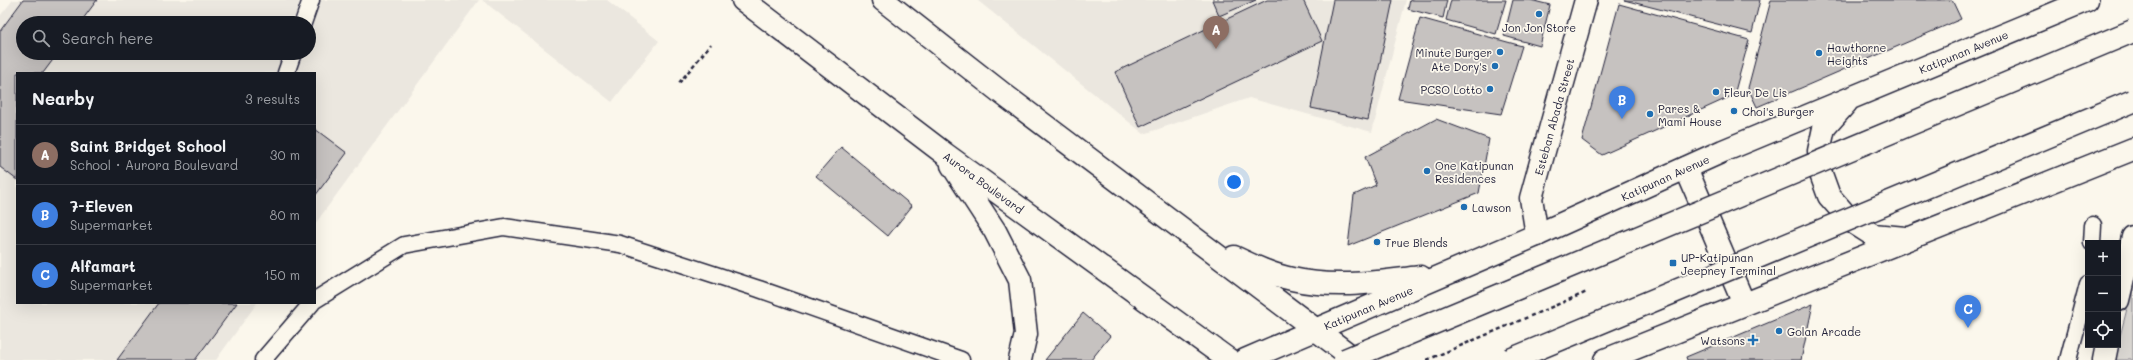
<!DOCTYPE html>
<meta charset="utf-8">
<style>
:root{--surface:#171b24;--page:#242831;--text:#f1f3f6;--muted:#9ea1a6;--line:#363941;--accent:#1f6fb2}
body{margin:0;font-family:Mali,sans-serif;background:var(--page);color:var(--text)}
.controls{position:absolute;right:12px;bottom:12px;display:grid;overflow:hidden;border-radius:0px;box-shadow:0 4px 16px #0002}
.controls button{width:36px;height:36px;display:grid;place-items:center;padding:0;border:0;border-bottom:1px solid var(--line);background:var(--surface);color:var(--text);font:20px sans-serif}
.you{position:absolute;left:1234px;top:182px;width:14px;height:14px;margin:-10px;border:3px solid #fff;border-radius:50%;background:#1a73e8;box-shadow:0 0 0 6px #1a73e833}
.badge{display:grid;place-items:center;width:26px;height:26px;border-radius:50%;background:var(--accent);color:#fff;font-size:13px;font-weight:700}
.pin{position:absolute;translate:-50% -33px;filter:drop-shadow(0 1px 2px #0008)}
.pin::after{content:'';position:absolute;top:21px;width:14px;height:12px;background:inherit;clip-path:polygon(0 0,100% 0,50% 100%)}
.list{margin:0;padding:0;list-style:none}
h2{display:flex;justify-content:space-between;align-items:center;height:52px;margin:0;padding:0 16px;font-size:17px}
h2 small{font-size:13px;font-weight:400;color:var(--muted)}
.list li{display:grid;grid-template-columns:26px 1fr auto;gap:12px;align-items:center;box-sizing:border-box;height:60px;padding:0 16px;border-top:1px solid var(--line)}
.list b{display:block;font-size:15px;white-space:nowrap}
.list p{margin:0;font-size:13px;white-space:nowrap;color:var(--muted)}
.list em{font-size:13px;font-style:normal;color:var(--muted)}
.icon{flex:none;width:22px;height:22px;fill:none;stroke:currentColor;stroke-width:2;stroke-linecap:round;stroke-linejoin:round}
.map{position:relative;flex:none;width:2133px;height:360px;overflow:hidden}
.search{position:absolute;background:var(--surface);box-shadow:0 4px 16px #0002;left:16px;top:16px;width:300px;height:44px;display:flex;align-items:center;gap:10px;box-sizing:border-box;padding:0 14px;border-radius:22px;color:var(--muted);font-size:15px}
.panel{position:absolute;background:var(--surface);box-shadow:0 4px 16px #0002;left:16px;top:72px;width:300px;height:232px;border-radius:0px}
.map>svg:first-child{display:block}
.built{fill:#ebe7df;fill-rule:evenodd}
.green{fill:#dbd8d3;stroke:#7e7d87}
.building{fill:#c6c2c0;stroke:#22223b}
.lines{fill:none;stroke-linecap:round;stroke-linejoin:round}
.lane-casing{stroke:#22223b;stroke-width:19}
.street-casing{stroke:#22223b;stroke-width:25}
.primary-casing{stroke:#22223b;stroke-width:25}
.path{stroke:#22223b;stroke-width:2.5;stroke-dasharray:4 3;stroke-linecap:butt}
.lane{stroke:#fbf7ec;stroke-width:16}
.street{stroke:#fbf7ec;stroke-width:22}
.primary{stroke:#fbf7ec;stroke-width:22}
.primary-bridge-casing{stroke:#22223b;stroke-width:25;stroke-linecap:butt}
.primary-bridge{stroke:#fbf7ec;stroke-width:22}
.poi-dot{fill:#1f6fb2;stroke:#fbf7ec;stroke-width:1.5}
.labels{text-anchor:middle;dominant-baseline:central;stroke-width:3.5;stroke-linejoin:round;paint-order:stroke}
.poi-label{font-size:11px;fill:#22223b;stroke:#fbf7ec;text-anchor:start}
.street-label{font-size:11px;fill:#22223b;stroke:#fbf7ec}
</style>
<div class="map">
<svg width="2133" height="360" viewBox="0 0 2133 360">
<rect width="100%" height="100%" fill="#fbf7ec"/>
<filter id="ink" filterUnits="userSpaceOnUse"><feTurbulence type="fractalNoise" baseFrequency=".025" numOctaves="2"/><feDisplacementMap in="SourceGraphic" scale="8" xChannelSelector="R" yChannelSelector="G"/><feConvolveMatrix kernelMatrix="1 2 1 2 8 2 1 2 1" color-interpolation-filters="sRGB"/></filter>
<g filter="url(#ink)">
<path class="built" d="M13 0H479L315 224V73H17V303H257L216 360H0V16ZM23 23H309V53H23Z
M482 0H607L659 41 612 102Z
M977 0H1406L1372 132 1249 98 1144 134Z"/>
<path class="green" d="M2133 285V360H2114Z"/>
<path class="building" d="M23 0H97L80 23H23V53H58L43 73H17V180L0 167V31Z
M1212 0H1256L1219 16Z
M1267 0H1303L1322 41 1140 127 1115 72Z
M1333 0H1393L1368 120 1311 108Z
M1410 0H1447L1443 18 1408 9Z
M1451 0H1506L1496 34 1446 20Z
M1513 0H1530L1550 5 1540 46 1504 36Z
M1624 0H1760L1752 33Z
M1771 0H1952L1961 19 1757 107 1748 88Z
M1619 4 1749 40 1734 95 1602 155 1582 140Z
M1420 18 1522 46 1501 114 1398 99Z
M1436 119 1489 139 1479 193 1348 246 1354 195 1376 185 1365 157Z
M315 129 347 153 315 196Z
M841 147 912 206 888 236 816 176Z
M159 303H237L195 360H117Z
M1813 304 1801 360H1687L1686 357Z
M1083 313 1110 336 1091 360H1045Z"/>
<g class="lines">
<g class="lane-casing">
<path id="lane" d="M303 23 311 0
M286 73 293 53
M2092 243 2093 225
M315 300 404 245 504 227 620 244 759 289 961 360
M263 360 312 303
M2068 360 2088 284"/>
</g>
<g class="street-casing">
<g id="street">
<path id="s1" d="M1537 235 1531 198 1586 0"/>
<path d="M2118 300 2133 237"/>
<path d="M2104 360 2107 345"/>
</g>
</g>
<g class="primary-casing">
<g id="primary">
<path id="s2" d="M743 0 945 154 1229 360"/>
<path d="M883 0 1003 94 1356 360"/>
<path d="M1846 103 1824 128 1819 151 1821 174 1829 196 1851 221 1873 235 1905 238"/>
<path d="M952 165 995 231 1020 280 1026 334 1020 360"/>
<path d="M1686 168 1744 304"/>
<path d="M1234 257C1253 266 1272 275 1292 279 1335 289 1378 282 1421 277"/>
<path id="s3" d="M1245 360 1537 235 1723 151 2087 0"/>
<path d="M1605 360 2133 149"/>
</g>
</g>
<path class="path" d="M679 83 711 44
M1427 360 1587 292"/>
<use href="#lane" class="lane"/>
<use href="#street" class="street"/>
<use href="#primary" class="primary"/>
<g class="primary-bridge-casing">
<path id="primary-bridge" d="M1345 360 2133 31
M1510 360 2133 101"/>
</g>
<use href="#primary-bridge" class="primary-bridge"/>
</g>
</g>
<g class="poi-dot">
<circle cx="1539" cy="14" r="4"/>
<circle cx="1500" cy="52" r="4"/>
<circle cx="1819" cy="53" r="4"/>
<circle cx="1495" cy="66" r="4"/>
<circle cx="1490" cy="89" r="4"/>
<circle cx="1716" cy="92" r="4"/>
<circle cx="1734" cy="111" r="4"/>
<circle cx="1650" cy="114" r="4"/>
<circle cx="1427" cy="171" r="4"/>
<circle cx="1464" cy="207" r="4"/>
<circle cx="1377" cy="242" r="4"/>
<rect x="1669" y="259" width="8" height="8" rx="2"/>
<circle cx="1779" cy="331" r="4"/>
<path d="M1751 334h4v4h4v4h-4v4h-4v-4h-4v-4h4z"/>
</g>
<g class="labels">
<g class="poi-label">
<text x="1539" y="27" text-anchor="middle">Jon Jon Store</text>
<text x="1827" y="47">Hawthorne<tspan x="1827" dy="13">Heights</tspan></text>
<text x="1492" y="52" text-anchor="end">Minute Burger</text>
<text x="1487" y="66" text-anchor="end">Ate Dory's</text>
<text x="1482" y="89" text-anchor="end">PCSO Lotto</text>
<text x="1724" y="92">Fleur De Lis</text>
<text x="1658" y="108">Pares &amp;<tspan x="1658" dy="13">Mami House</tspan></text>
<text x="1742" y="111">Choi's Burger</text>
<text x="1435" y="165">One Katipunan<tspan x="1435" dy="13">Residences</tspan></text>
<text x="1472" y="207">Lawson</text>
<text x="1385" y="242">True Blends</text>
<text x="1681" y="257">UP-Katipunan<tspan x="1681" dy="13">Jeepney Terminal</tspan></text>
<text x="1787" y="331">Golan Arcade</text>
<text x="1745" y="340" text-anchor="end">Watsons</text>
</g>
<g class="street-label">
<text stroke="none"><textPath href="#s3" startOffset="782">Katipunan Avenue</textPath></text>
<text stroke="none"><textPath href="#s1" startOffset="122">Esteban Abada Street</textPath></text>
<text stroke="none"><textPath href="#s3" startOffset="458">Katipunan Avenue</textPath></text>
<text stroke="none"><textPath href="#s2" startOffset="302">Aurora Boulevard</textPath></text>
<text stroke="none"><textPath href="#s3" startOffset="134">Katipunan Avenue</textPath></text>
</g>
</g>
</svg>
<div class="controls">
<button>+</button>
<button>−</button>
<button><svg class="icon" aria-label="locate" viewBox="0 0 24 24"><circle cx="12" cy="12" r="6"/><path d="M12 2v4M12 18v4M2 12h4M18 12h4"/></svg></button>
</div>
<div class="you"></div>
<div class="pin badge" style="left:1216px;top:49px;background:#8d6e63">A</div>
<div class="pin badge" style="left:1622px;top:119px;background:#3f7fe0">B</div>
<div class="pin badge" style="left:1968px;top:328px;background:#3f7fe0">C</div>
<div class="search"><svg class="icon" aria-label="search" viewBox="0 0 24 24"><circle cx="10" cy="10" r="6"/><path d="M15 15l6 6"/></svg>Search here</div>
<section class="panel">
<h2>Nearby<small>3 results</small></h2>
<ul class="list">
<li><span class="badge" style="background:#8d6e63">A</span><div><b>Saint Bridget School</b><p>School · Aurora Boulevard</p></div><em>30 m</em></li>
<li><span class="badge" style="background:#3f7fe0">B</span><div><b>7-Eleven</b><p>Supermarket</p></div><em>80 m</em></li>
<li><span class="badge" style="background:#3f7fe0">C</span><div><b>Alfamart</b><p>Supermarket</p></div><em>150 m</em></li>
</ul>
</section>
</div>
